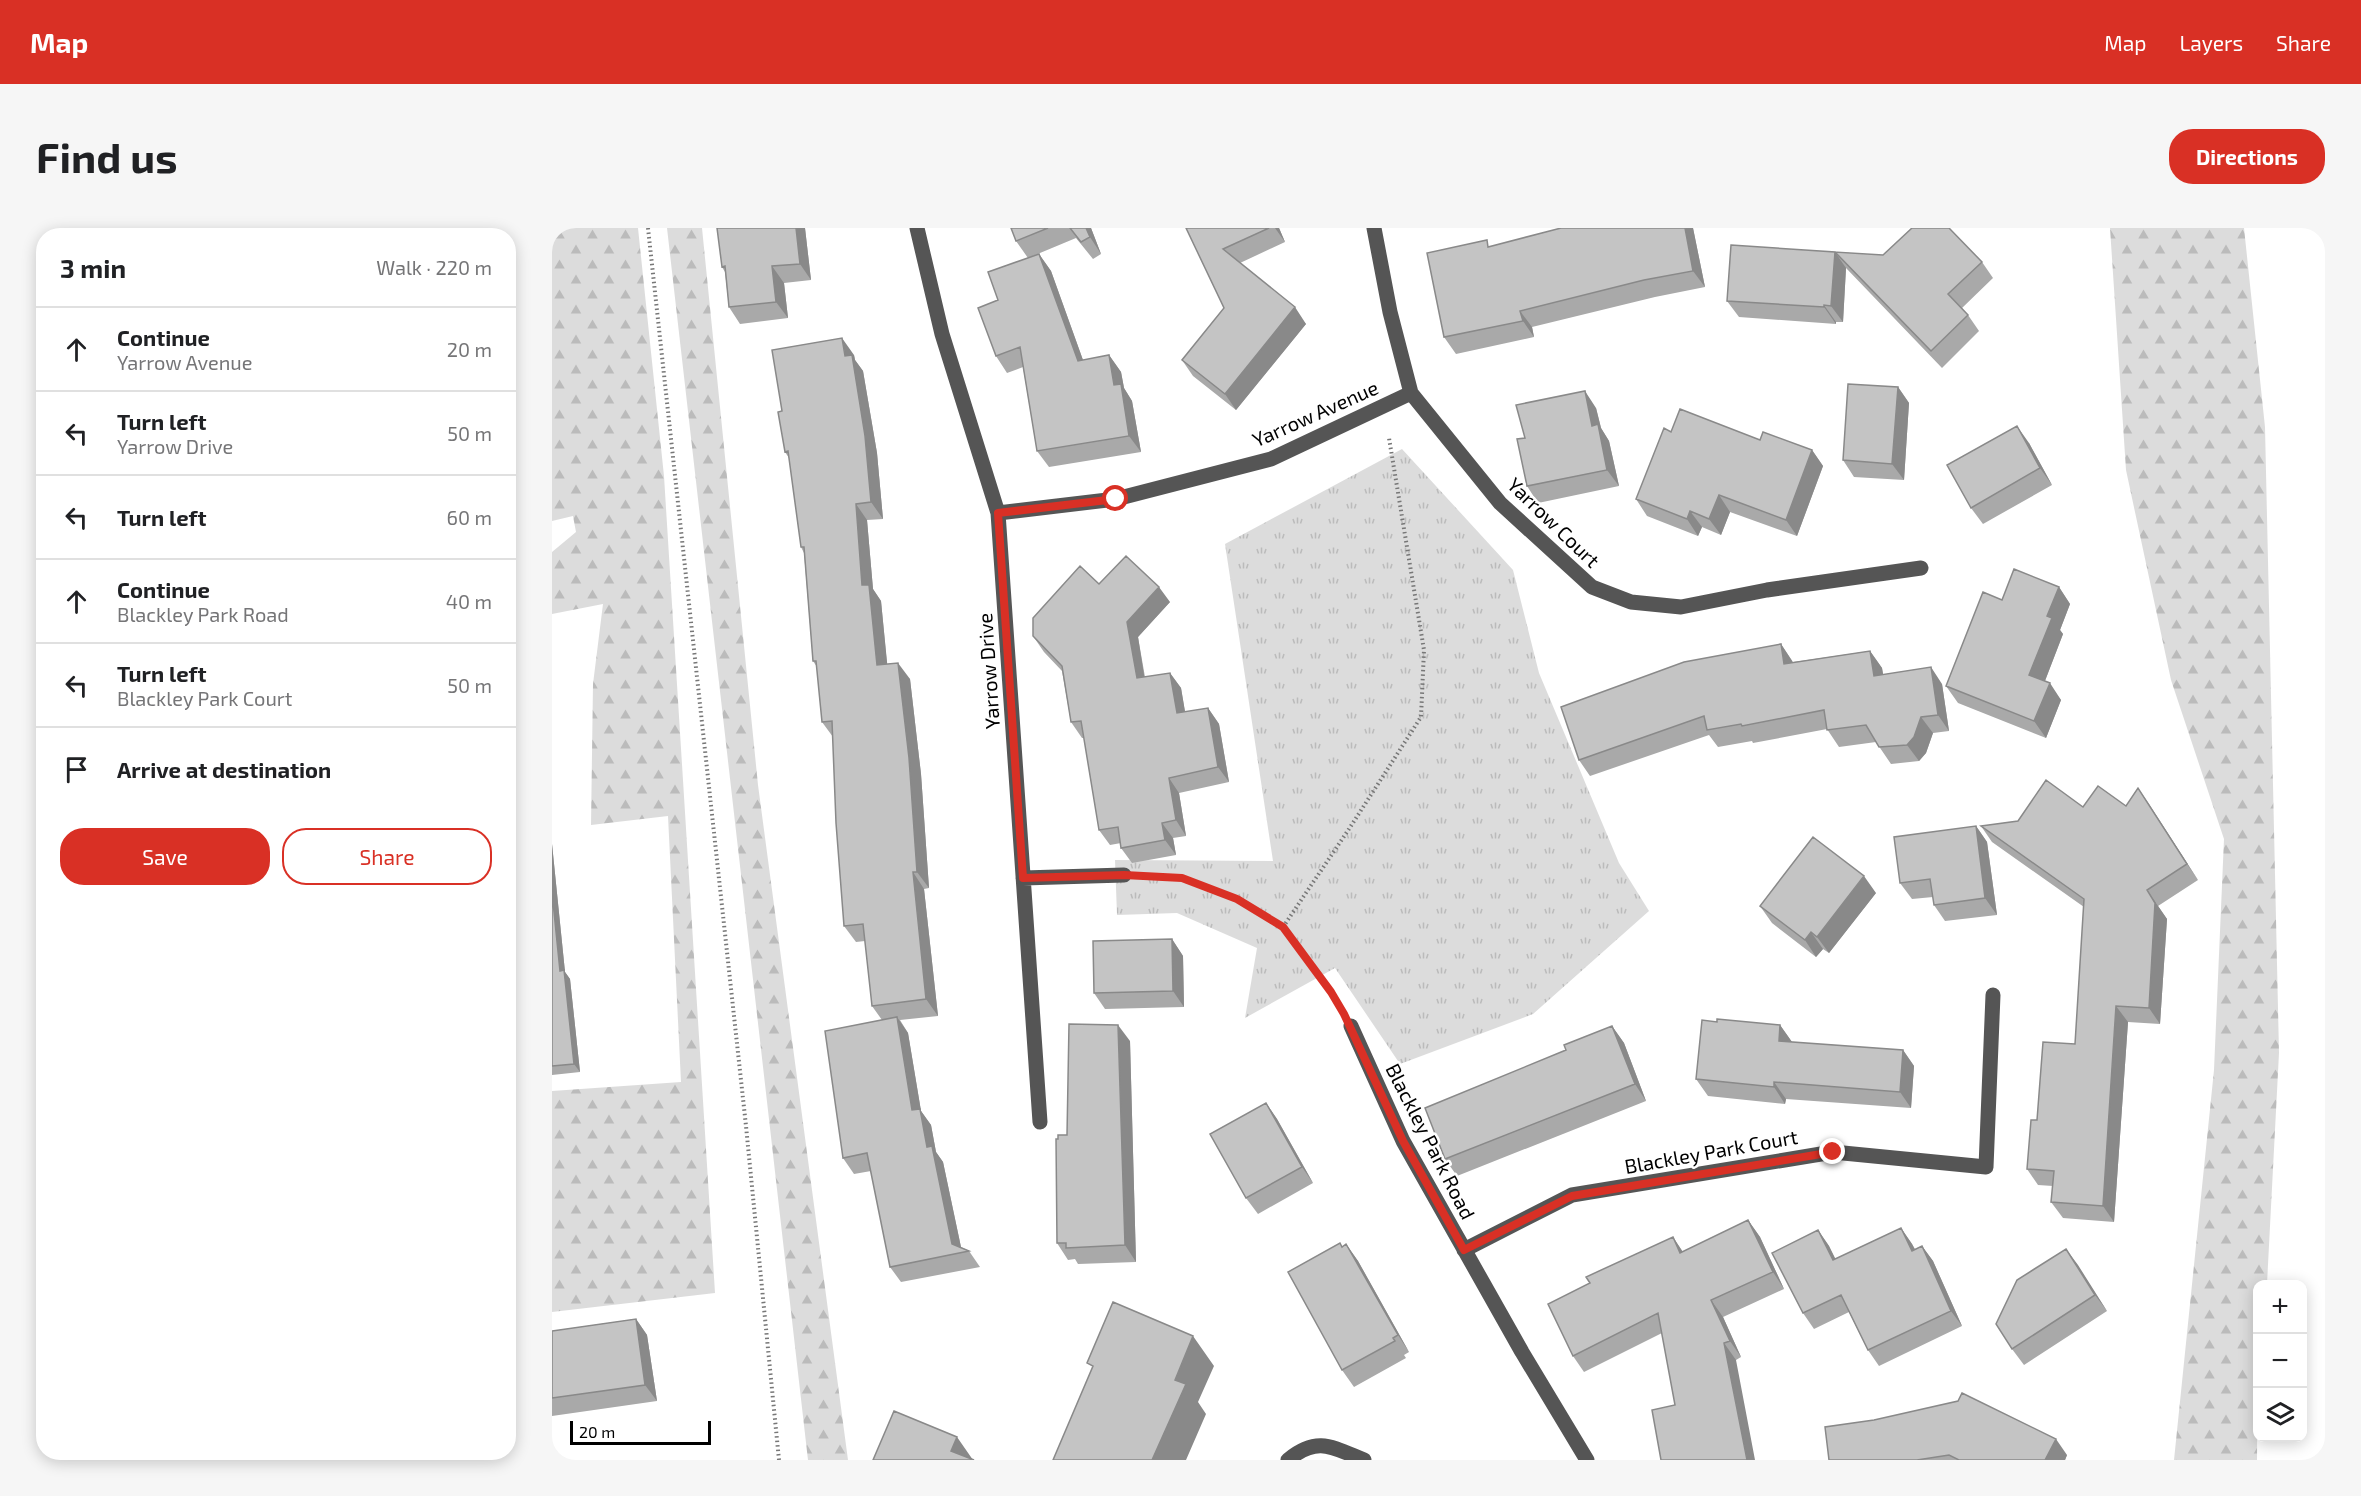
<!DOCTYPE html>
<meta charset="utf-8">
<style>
:root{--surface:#fff;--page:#f6f6f6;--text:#202124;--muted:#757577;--line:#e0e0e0;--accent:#d93025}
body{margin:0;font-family:"Exo 2",sans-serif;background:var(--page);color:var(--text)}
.controls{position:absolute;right:18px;bottom:18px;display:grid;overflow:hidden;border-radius:12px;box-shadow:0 3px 15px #0003}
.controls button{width:54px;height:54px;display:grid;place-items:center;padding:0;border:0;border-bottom:2px solid var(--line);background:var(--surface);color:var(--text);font:30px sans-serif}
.scale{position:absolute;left:18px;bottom:15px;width:141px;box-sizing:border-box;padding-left:6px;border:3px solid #000;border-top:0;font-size:16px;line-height:21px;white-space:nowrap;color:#000;-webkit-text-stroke:4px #fff;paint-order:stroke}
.stop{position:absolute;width:18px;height:18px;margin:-14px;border:4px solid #d93025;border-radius:50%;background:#fff}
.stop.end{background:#d93025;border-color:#fff;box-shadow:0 2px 6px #0008}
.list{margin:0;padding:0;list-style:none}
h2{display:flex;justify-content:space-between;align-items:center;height:78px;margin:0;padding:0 24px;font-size:26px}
h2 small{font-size:20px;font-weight:400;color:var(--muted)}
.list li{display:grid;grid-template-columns:39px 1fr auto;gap:18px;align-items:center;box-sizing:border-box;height:84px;padding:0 24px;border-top:2px solid var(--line)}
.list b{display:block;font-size:22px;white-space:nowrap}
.list p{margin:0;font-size:20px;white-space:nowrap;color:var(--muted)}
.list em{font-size:20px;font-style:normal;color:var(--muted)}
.actions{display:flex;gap:12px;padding:18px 24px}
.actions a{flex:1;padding:14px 0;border:2px solid var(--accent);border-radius:24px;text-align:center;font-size:21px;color:var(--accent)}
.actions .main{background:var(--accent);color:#fff}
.icon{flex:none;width:33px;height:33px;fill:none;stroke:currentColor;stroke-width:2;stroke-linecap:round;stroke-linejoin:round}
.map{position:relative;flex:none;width:1773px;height:1232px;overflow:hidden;border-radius:24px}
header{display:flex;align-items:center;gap:36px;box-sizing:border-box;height:84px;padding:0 30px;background:var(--accent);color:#fff}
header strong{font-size:28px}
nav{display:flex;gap:33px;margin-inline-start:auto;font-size:21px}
.intro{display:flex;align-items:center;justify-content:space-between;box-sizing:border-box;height:144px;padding:0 36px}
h1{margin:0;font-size:42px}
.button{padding:15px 27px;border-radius:24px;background:var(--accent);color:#fff;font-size:21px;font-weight:700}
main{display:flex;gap:36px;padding:0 36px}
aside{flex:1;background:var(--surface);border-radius:24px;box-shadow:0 3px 15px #0003}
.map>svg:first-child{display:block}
.grass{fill:url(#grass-tufts)}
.forest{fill:url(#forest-firs)}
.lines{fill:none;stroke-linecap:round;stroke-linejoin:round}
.path{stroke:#777;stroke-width:4;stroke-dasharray:1.5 3;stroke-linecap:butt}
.minor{stroke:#555;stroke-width:15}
.wall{fill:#a9a9a9}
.shaded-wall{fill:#898989}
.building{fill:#c4c4c4;stroke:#898989;stroke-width:1.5}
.route{stroke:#d93025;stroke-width:8}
.labels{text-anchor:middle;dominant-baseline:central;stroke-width:5;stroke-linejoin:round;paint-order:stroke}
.street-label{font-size:20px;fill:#000;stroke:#fff}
</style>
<header>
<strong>Map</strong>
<nav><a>Map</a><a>Layers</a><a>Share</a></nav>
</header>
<div class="intro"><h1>Find us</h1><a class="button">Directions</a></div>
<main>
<aside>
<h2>3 min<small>Walk · 220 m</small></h2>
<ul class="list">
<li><svg class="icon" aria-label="ahead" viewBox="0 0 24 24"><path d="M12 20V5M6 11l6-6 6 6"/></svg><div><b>Continue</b><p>Yarrow Avenue</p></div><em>20 m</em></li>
<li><svg class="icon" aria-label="left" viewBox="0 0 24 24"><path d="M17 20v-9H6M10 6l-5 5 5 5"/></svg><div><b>Turn left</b><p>Yarrow Drive</p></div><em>50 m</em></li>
<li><svg class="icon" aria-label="left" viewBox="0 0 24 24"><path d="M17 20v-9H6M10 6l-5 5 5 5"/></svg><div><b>Turn left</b></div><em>60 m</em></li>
<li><svg class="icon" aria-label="ahead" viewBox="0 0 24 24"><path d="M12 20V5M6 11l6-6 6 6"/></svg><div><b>Continue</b><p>Blackley Park Road</p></div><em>40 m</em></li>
<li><svg class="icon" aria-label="left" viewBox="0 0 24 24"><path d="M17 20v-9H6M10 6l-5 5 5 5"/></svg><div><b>Turn left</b><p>Blackley Park Court</p></div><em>50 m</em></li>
<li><svg class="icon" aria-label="arrive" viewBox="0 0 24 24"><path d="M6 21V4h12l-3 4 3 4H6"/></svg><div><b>Arrive at destination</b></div></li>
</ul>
<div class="actions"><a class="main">Save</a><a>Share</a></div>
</aside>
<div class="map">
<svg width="1773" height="1232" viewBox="0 0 1773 1232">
<defs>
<pattern id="grass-tufts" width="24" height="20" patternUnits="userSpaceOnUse" patternTransform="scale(1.5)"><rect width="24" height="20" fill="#dcdcdc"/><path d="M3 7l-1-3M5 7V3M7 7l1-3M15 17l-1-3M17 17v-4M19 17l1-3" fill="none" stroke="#bbb"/></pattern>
<pattern id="forest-firs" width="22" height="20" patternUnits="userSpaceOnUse" patternTransform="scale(1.5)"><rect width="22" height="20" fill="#dcdcdc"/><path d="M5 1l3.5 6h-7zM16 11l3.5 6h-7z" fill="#bbb"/></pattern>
</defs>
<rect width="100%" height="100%" fill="#fff"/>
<path class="grass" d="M850 221 961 342 987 445 1067 635 1097 683 981 786 848 836 783 740 693 790 705 720 625 685 565 687 563 632 721 633 673 316Z"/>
<path class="forest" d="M0 0H86L112 248 163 1065 0 1084V863L129 854 116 588 39 597 41 456 51 376 0 386V324L24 304 21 288 0 293Z
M115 0H150L206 557 296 1232H256Z
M1558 0H1692L1713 199 1727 825 1715 1056H1706L1705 1232H1622L1662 842 1672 611 1619 452 1574 242Z"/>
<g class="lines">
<path class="path" d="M96 0 194 898 227 1232
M603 648 630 650 685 671 731 699 784 771
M731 699 797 601 869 489 872 422 837 210"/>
<path class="minor" d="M365 0 390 106 446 285 488 894
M859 165 948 275 1040 359 1079 374 1129 379 1215 362 1369 340
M446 285 564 271 719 231 859 165 838 84 822 0
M471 650 572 647
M799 798 851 913 970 1124 1035 1232
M912 1022 1020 967 1281 924 1434 939 1441 767
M736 1232C765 1208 780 1219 812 1232"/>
</g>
<path class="wall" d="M253 0 259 52 232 55 236 90 188 96 177 79 173 44 170 39Z
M459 0H539L549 26 541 31 524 10 476 30 464 13Z
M634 0H727L733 14 688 35 754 96 684 182 641 148 630 132 672 80Z
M1141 0 1153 59 1103 69 980 99 982 109 904 126 892 109 939 18Z
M1283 24 1294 40 1291 94H1284V96L1187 89 1175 73Z
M1283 24 1430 34 1441 50 1410 80 1416 87 1427 103 1390 140 1294 40Z
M487 26 499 43 531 132 557 127 569 144 572 160 580 173 589 224 497 239 485 223 471 139 455 145 444 128 446 72Z
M302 127 303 132 311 143 325 225 331 291 315 292 321 361 329 373 335 436 358 451 369 546 377 660 372 661 386 788 348 792 356 805 369 883 379 897 384 924 391 934 409 1019 417 1023 428 1039 349 1054 338 1039 319 943 302 946 291 930 330 792 320 778 313 713 304 714 292 698 281 509 270 494 265 439 261 433 252 325 249 319 237 230 233 224 230 183Z
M1346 159 1357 175 1352 252 1302 249 1291 232Z
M1044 180 1049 200 1057 213 1067 258 986 275 975 258 973 210Z
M1119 204 1208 212 1260 222 1271 238 1245 308 1178 284 1169 307 1150 299 1146 308 1095 288 1084 271Z
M1477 215 1500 257 1431 296 1419 280Z
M547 356 618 374 586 409 593 449 618 445 629 460 633 484 656 480 667 496 677 554 627 565 634 608 621 610 624 627 580 635 569 620V615L558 617 547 602 532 510H530L519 494 510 443 492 424 481 408Z
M1507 359 1518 376 1508 402 1511 406 1493 453 1509 472 1494 510 1406 475 1394 458 1450 372Z
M1229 416 1241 434 1318 423 1330 440 1331 446 1390 456 1397 503 1381 505 1374 525 1367 533 1339 536 1324 514 1287 519 1275 501 1201 515 1200 513 1166 519 1157 507 1038 548 1027 532Z
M1586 560 1646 652 1606 678 1615 691 1608 796 1576 794 1562 994 1511 990 1499 974 1501 958 1486 957 1475 941 1485 892 1523 816 1532 679 1440 614 1429 598 1466 593 1531 579 1574 578Z
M1424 598 1435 614 1445 687 1393 693 1382 677 1381 669 1360 671 1348 655Z
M0 616 13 744 18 751 28 844 0 847Z
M1324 665 1277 725 1271 721 1264 729 1220 695 1208 678Z
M620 711 631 728 632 779 553 781 542 765Z
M1165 794 1228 797 1240 814 1351 822 1362 838 1359 880 1234 871 1233 876 1156 868 1144 851Z
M1060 798 1072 815 1094 873 905 948 893 931 1014 822Z
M578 813 584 1034 526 1036 523 1031 516 1032 505 1015 506 911 515 907Z
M714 875 725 891 761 955 706 986 694 970Z
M1196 992 1208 1009 1232 1061 1171 1089 1189 1129 1184 1132 1123 1177 1110 1105 1032 1144 1021 1128 1038 1055 1121 1009 1131 1024Z
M1349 1000 1360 1016 1363 1021 1370 1018 1381 1033 1410 1098 1327 1138 1316 1122 1297 1084 1262 1101 1251 1085 1266 1002 1277 1018 1283 1031Z
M788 1015 790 1019 794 1016 806 1033 857 1124 852 1127 854 1130 802 1159 790 1142Z
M1514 1021 1555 1083 1472 1137 1460 1121Z
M84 1091 95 1107 105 1173 0 1188V1103Z
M1273 1199 1515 1227 1513 1232H1277Z"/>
<path class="shaded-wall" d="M244 0H253L259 52 248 36Z
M534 0H539L549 26 538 9Z
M723 0H727L733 14Z
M1133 0H1141L1153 59 1141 43Z
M1283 24 1294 40 1291 94 1279 78Z
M487 26 499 43 537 149 526 133Z
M220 38 232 55 236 90 224 74Z
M1272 77 1284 94V96L1272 79Z
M743 79 754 96 684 182 673 166Z
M968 83 980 99 982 109 971 93Z
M290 110 302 127 303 132 311 143 325 225 331 291 319 274Z
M557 127 569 144 572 160 580 173 589 224 577 208 562 157Z
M1346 159 1357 175 1352 252 1340 236Z
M1033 163 1044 180 1049 200 1057 213 1067 258 1055 242 1040 198Z
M1465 198 1477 215 1500 257 1488 240Z
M1260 222 1271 238 1245 308 1234 292Z
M1167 267 1178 284 1169 307 1157 291Z
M304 276 315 292 321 361 329 373 337 454 325 437 310 357Z
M1138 283 1150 299 1146 308 1135 291Z
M607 359 618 374 586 409 595 466 585 450 575 394Z
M1507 359 1518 376 1508 402 1511 406 1489 463 1477 447 1495 388Z
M1229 416 1240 433 1244 452 1232 436Z
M1318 423 1330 440 1334 464 1322 448Z
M346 435 358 451 369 546 377 660 365 644Z
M1379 439 1390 456 1397 503 1386 487Z
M618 445 629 460 636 501 625 485Z
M1498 455 1509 472 1494 510 1482 493Z
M656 480 667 496 677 554 666 539Z
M1369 489 1381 505 1374 525 1367 533 1355 517Z
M617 550 627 565 634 608 624 592Z
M1586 560 1597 576 1646 652 1635 636Z
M610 595 621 610 624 627 613 612Z
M1424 598 1435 614 1445 687 1433 670Z
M0 616 13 744 18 751 28 844 22 836 8 743 0 664Z
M361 644 372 661 386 788 374 771Z
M1312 648 1324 665 1277 725 1265 709Z
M1595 662 1615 691 1608 796 1597 780Z
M1259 704 1271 721 1264 729 1253 712Z
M620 711 631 728 632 779 621 763Z
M1564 778 1576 794 1562 994 1551 978Z
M345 789 356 805 369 883 379 897 384 924 391 934 410 1024 400 1016 375 919 360 882Z
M566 797 578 813 584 1034 573 1017Z
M1228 797 1240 814 1227 813Z
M1060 798 1072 815 1094 873 1083 856Z
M1351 822 1362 838 1359 880 1348 864Z
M1222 854 1234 871 1233 876 1222 859Z
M714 875 725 891 761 955 750 939Z
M1196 992 1208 1009 1232 1061 1221 1044Z
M1349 1000 1360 1016 1371 1038 1360 1023Z
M1266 1002 1277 1018 1292 1048 1281 1032Z
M1121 1009 1132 1026 1128 1025Z
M794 1016 806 1033 857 1124 846 1107Z
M1370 1018 1381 1033 1410 1098 1399 1083Z
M1514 1021 1526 1037 1555 1083 1543 1067Z
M1159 1072 1171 1089 1189 1129 1178 1113Z
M84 1091 95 1107 105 1173 93 1157Z
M641 1108 662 1138 646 1174 654 1186 634 1232H600L623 1152Z
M1172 1115 1184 1132 1203 1232H1195Z
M405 1209 421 1232 399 1223Z
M1504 1211 1515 1227 1513 1232H1493Z"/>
<path class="building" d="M165 0H244L248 36 220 38 224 74 177 79 173 38 170 39Z
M459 0H496L464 13Z
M518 0H534L538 9 529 14Z
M634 0H717L671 21 743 79 673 166 630 132 672 80Z
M1009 0H1133L1141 43 1092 52 968 83 971 93 892 109 875 25 935 12 936 19Z
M1360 0H1397L1430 34 1396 66 1416 87 1379 123 1283 24 1331 27Z
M1179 17 1283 24 1279 78 1272 77V79L1175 73Z
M487 26 526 133 557 127 562 157 569 156 577 208 485 223 468 119 444 128 426 80 446 72 436 44Z
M290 110 293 128 300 127 313 208 319 274 304 276 310 357H317L325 437 346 435 357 530 365 644H361L374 771 320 778 311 696 292 698 284 595 280 493 270 494 264 433H261L252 319H249L236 223 233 224 226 184 230 183 220 122Z
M1296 156 1346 159 1340 236 1291 232Z
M1033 163 1040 198 1046 196 1055 242 975 258 965 211 973 210 964 177Z
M1128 181 1208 212 1211 204 1260 222 1234 292 1167 267 1157 291 1138 283 1135 291 1084 271 1112 200 1119 204Z
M1465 198 1488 240 1419 280 1395 237Z
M574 328 607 359 575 394 585 450 618 445 625 485 656 480 666 539 617 550 624 592 610 595 613 612 569 620 566 599 547 602 529 493 519 494 510 438 481 408V390L528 338 547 356Z
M1462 341 1507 359 1495 388 1500 390 1477 447 1498 455 1482 493 1394 458 1431 364 1450 372Z
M1229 416 1232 436 1318 423 1322 448 1379 439 1386 487 1369 489 1362 509 1355 517 1327 519 1314 497 1275 502 1272 482 1190 498 1189 496 1155 502 1152 488 1027 532 1009 479 1132 434Z
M1494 552 1531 579 1546 558 1574 578 1586 560 1635 636 1595 662 1603 675 1597 780 1564 778 1551 978 1499 974 1502 943 1475 941 1479 892H1485L1491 814 1523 816 1532 671 1429 598 1466 593Z
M1424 598 1433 670 1382 677 1378 651 1348 655 1342 609Z
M1261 609 1312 648 1265 709 1259 704 1253 712 1208 678Z
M0 664 8 743 12 742 22 836 0 838Z
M620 711 621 763 542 765 541 713Z
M345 789 360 882 368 881 375 919 380 918 400 1016 417 1023 338 1039 315 925 291 930 273 803Z
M1165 791 1228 797 1227 813 1351 822 1348 864 1222 854V859L1144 851 1150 792 1165 794Z
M517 796 566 797 573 1017 514 1020V1015H505L504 911H506V907H515Z
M1060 798 1083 856 893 931 873 880 1014 822 1012 817Z
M714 875 750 939 694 970 658 906Z
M1196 992 1221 1044 1159 1072 1178 1113 1172 1115 1195 1232H1109L1100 1182 1123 1177 1106 1085 1021 1128 996 1076 1038 1055 1034 1049 1121 1009 1128 1025Z
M1349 1000 1360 1023 1370 1018 1399 1083 1316 1122 1289 1067 1251 1085 1220 1025 1266 1002 1281 1032Z
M788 1015 790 1019 794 1016 846 1107 841 1110 843 1113 790 1142 736 1044Z
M1514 1021 1543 1067 1460 1121 1444 1096 1465 1052Z
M561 1074 641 1108 623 1152 634 1156 600 1232H501L541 1138 535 1135Z
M84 1091 93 1157 0 1170V1103Z
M1410 1165 1504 1211 1493 1232H1407L1397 1227 1365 1232H1277L1273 1199 1322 1192 1406 1173Z
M342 1183 405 1209 399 1223 422 1232H321Z"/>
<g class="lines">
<path class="route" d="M564 271 446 285 471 650 572 647 630 650 685 671 731 699 779 764 792 786 851 913 912 1022 1020 968 1281 924"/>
</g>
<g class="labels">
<g class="street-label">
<text transform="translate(763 185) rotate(-24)">Yarrow Avenue</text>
<text transform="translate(1002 294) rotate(44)">Yarrow Court</text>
<text transform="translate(436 443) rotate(-94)">Yarrow Drive</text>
<text transform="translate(879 913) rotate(63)">Blackley Park Road</text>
<text transform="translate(1159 923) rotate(-10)">Blackley Park Court</text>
</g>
</g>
</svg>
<div class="controls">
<button>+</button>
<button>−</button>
<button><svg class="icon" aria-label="layers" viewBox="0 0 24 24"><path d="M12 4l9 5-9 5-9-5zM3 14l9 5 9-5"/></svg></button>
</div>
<div class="scale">20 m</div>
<div class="stop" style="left:564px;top:271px"></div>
<div class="stop end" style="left:1281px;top:924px"></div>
</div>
</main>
